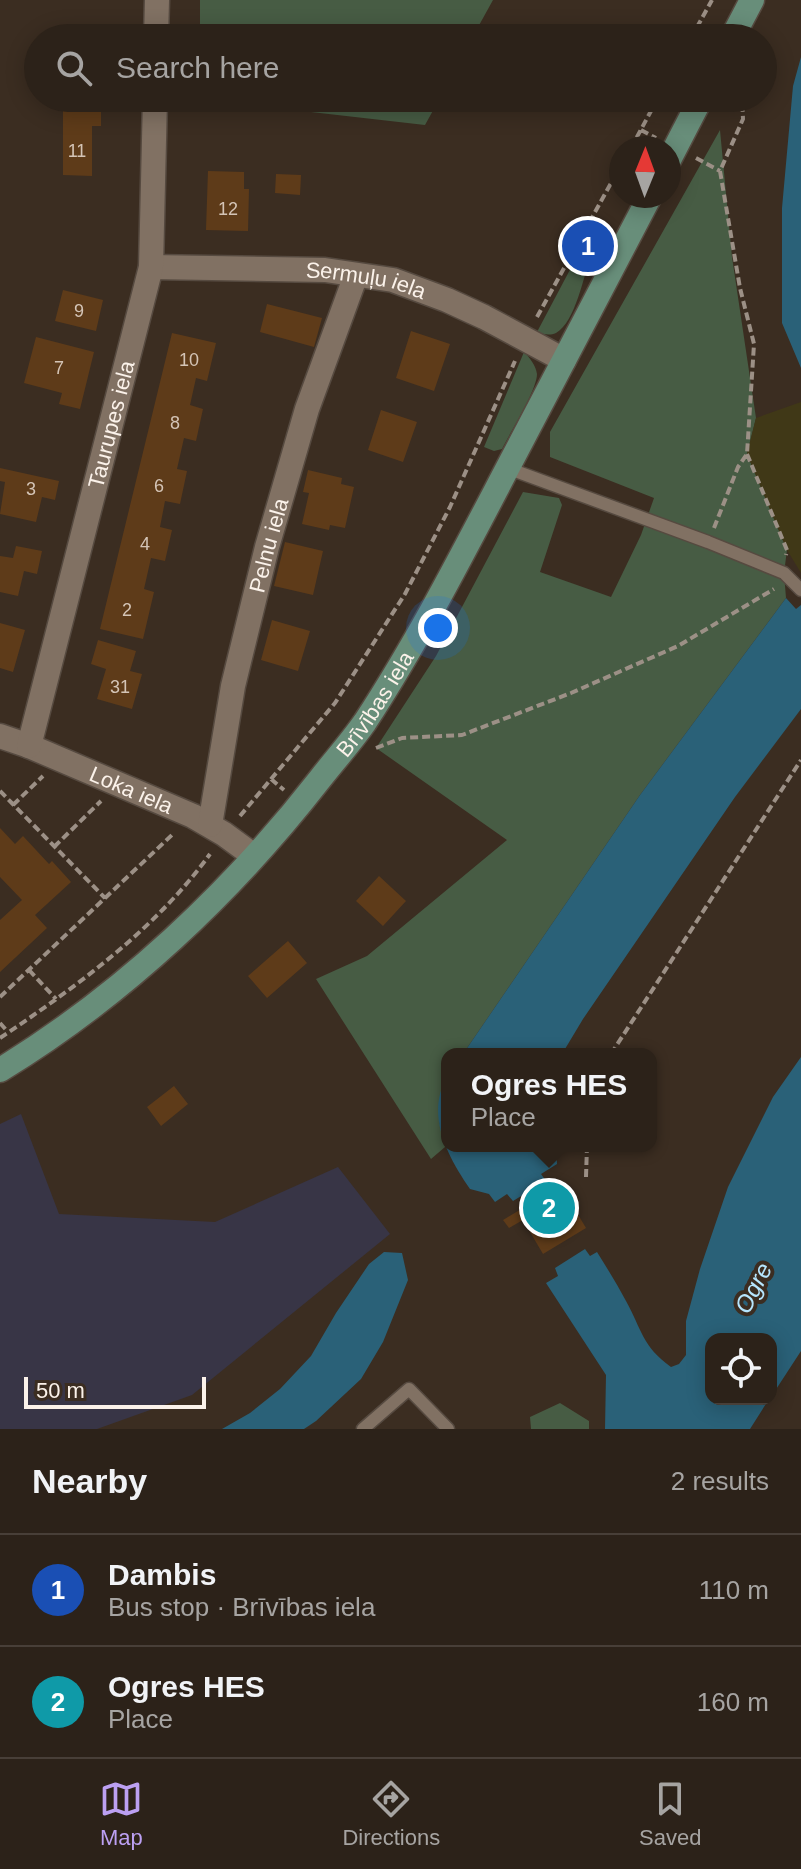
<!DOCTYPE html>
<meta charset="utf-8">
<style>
:root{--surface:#2c2219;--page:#382f26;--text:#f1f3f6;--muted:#a6a4a2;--line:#483f38;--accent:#bca0f2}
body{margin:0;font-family:Helvetica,sans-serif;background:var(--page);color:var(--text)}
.controls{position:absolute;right:24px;bottom:24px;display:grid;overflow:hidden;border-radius:16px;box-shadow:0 4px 20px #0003}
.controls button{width:72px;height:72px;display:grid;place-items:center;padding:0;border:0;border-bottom:2px solid var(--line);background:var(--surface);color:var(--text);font:40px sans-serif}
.compass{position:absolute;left:609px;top:136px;width:72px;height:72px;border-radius:50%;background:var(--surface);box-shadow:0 4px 20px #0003;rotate:1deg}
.scale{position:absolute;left:24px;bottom:20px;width:182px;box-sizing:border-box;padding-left:8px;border:4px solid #fbf2ea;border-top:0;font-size:22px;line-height:28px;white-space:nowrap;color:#fbf2ea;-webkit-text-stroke:6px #3b2d21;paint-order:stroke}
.you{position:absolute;left:438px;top:628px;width:28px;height:28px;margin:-20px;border:6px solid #fff;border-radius:50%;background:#1a73e8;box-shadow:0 0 0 12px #1a73e833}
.badge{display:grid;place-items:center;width:52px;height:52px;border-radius:50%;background:var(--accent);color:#fff;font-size:26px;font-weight:700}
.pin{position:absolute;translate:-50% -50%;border:4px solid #fff;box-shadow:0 2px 8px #0006}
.popup{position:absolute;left:441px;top:1048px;width:216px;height:104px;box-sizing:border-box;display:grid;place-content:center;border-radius:16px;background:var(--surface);filter:drop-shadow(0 2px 6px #0005);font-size:26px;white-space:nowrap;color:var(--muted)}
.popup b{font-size:30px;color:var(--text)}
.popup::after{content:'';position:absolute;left:50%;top:100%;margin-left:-16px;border:16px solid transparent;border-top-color:var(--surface)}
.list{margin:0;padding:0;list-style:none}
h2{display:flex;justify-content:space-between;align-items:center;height:104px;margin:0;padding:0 32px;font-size:34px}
h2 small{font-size:26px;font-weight:400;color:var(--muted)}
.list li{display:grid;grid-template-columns:52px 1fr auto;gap:24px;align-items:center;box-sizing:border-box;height:112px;padding:0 32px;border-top:2px solid var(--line)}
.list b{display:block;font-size:30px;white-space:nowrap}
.list p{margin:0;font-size:26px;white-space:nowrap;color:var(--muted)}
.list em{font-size:26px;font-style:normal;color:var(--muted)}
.icon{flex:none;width:44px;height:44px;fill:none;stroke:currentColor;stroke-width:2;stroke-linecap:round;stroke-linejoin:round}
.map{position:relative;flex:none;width:801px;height:1429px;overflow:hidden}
.search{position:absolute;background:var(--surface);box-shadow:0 4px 20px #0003;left:24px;right:24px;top:24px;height:88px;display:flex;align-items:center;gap:20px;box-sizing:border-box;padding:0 28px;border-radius:44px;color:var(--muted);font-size:30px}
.sheet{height:328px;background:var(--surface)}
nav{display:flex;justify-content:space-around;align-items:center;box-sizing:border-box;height:112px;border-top:2px solid var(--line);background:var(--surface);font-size:22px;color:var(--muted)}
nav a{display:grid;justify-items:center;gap:4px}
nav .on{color:var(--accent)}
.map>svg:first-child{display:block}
.industrial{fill:#383546}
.green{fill:#475c44}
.sand{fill:#403817}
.water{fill:#2a6178}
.building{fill:#5e3b19}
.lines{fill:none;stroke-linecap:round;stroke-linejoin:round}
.lane-casing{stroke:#564a40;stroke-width:15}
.street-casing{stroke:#564a40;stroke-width:27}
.secondary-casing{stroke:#564a40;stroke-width:27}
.path{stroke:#9c9086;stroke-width:4;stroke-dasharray:8 4;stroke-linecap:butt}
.lane{stroke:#817163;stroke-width:12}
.street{stroke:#817163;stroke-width:24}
.secondary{stroke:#688e7a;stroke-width:24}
.labels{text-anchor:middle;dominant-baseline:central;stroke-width:8;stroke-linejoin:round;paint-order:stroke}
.number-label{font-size:18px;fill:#d4c4b6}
.street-label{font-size:22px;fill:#fbf2ea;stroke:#3b2d21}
.water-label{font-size:24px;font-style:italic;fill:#b6e6fe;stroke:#3b2d21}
</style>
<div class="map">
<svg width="801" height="1429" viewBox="0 0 801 1429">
<rect width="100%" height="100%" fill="#3b2d21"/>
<path class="industrial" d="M21 1114 59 1214 215 1222 338 1167 390 1234 192 1395 97 1429H0V1124Z"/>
<path class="green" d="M200 0H493L472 38H200Z
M198 98H440L425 125 198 99Z
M720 130 732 257 756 418 747 454 787 550 784 573 786 598 640 795 463 1054H447V1077L444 1081 439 1120 445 1147 431 1159 316 979 367 956 507 840 376 748 436 656 523 492 559 498 562 505 540 572 611 597 641 535 654 498 550 457V432Z
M582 247 592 253C584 273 576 322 556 333 549 336 543 334 537 332Z
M524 352C530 358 536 366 537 374 537 390 510 433 502 449L494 451 484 447Z
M560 1403 589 1421V1429H531L530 1417Z"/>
<path class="sand" d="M801 402V573L787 550 747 454 756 418Z"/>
<path class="water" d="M801 57V368L782 323V208L793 86Z
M786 598 796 609 801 605V709L735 797 583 1019 562 1054H463L640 795Z
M801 1057V1351L771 1397V1339H711V1399H769L750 1429H605L606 1375 546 1283 558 1276 555 1268 585 1249 590 1256 597 1252C607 1268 617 1284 626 1301 642 1330 642 1346 671 1367L679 1364 686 1355V1321L700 1269 728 1187 773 1097Z
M447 1077V1146H556L557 1164 541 1174 546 1181 513 1201 507 1194 495 1202 489 1194 470 1189C448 1157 425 1115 447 1077Z
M384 1252 402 1253 408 1280 383 1342 361 1379 316 1421 304 1429H222L250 1413 280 1389 311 1356 336 1313 369 1264Z"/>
<path class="building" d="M63 104H101V126H92V176L63 175Z
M208 171 244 172V189H249L248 231 206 230Z
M276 174 301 175 300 195 275 193Z
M63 290 103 300 96 331 55 321Z
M267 304 322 318 314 347 260 332Z
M411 331 450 344 434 391 396 378Z
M172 333 216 343 207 381 196 378 190 405 203 409 196 441 184 438 177 469 187 471 180 504 165 501 160 527 172 530 165 561 151 558 144 589 154 592 143 639 100 629Z
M36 337 94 352 80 409 59 404 62 393 24 383Z
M381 410 417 422 403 462 368 450Z
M0 468 59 481 55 500 42 497 36 522 0 514 5 482 0 481Z
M308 470 342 478 341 484 354 487 345 528 330 525 329 530 302 524 309 493 303 492Z
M285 542 323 551 313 595 274 586Z
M16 546 42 551 37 574 24 571 18 596 0 592V556L13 558Z
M272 620 310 631 298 671 261 660Z
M0 623 25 630 13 672 0 668Z
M98 640 136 651 130 671 142 674 132 709 97 699 106 669 91 664Z
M0 828 15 844 23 836 49 864 52 861 71 882 35 915 47 928 0 972V920L22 900 0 877Z
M379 876 406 901 383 926 356 901Z
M288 941 307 963 267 998 248 976Z
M174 1086 188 1104 161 1126 147 1107Z
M563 1184 569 1193 567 1196 586 1228 543 1254 523 1220 509 1228 503 1220Z"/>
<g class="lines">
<g class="lane-casing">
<path id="lane" d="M507 468 708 542 784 573 801 590
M363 1429 409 1389 448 1429"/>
</g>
<g class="street-casing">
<g id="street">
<path d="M156 38 157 0"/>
<path id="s1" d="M151 267 325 270 393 280 447 300 484 317 564 360"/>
<path id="s2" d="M0 736 29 746 193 816 224 834 254 856"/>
<path id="s3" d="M29 746 151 267 155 98"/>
<path id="s4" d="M210 825 233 686 267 547 307 409 356 275"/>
</g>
</g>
<g class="secondary-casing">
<g id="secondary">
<path d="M732 38 752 0"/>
<path d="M669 160 701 98"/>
<path id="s5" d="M0 1070C123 995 232 892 320 779 335 760 351 742 365 722 418 641 462 555 507 469 554 378 602 287 650 196"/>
</g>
</g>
<path class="path" d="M691 38 712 0
M762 38 763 37
M641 130 656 138
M631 148 658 98
M696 158 720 171
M537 317 621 165
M747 454 787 550 786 555
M714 528 738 467 747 454 754 344 740 288 720 171 743 119 742 98
M376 748 402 738 462 735 571 693 678 646 774 589
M271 779 284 790
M0 791 105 898
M13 805 43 776
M240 816 335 703 405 594 450 507 515 361
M54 847 101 801
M29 970 56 999
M0 997 173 834
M0 1023 8 1032
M0 1038C76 987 156 929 210 854
M611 1054 801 760
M586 1177 587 1146"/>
<use href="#lane" class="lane"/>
<use href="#street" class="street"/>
<use href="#secondary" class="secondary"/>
</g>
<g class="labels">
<g class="number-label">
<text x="77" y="151">11</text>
<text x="228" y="209">12</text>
<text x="79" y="311">9</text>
<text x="189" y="360">10</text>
<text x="59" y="368">7</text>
<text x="175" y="423">8</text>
<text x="159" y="486">6</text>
<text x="31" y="489">3</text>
<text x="145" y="544">4</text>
<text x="127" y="610">2</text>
<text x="120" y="687">31</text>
</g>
<g class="street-label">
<text stroke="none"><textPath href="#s1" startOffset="216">Sermuļu iela</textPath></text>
<text stroke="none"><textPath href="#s3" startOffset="332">Taurupes iela</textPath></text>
<text stroke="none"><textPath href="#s4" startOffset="286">Pelnu iela</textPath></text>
<text stroke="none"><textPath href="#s5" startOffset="528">Brīvības iela</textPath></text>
<text stroke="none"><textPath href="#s2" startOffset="142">Loka iela</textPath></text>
</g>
<g class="water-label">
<text transform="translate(753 1288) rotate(-63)">Ogre</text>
</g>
</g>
</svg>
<div class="controls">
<button><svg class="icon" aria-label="locate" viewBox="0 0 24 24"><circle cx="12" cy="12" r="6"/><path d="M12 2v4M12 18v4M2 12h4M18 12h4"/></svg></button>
</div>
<svg class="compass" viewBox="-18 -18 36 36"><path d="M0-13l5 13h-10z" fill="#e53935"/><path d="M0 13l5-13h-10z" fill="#a6a4a2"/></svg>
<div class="scale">50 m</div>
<div class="you"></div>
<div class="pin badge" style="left:588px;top:246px;background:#1a4fb4">1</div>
<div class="pin badge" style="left:549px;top:1208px;background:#0f9aa8">2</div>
<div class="popup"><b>Ogres HES</b>Place</div>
<div class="search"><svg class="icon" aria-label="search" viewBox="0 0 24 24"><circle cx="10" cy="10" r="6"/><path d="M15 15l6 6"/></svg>Search here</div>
</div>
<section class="sheet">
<h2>Nearby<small>2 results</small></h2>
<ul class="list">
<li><span class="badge" style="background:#1a4fb4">1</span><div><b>Dambis</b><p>Bus stop · Brīvības iela</p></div><em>110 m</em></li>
<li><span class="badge" style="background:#0f9aa8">2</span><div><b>Ogres HES</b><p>Place</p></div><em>160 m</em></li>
</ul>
</section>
<nav>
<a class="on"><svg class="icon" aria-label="map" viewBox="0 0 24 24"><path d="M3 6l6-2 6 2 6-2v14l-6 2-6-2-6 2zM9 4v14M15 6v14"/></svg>Map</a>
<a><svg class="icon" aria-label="directions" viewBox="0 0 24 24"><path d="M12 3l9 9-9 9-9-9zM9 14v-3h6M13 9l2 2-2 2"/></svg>Directions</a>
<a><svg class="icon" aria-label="saved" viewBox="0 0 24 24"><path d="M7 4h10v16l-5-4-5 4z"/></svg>Saved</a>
</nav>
